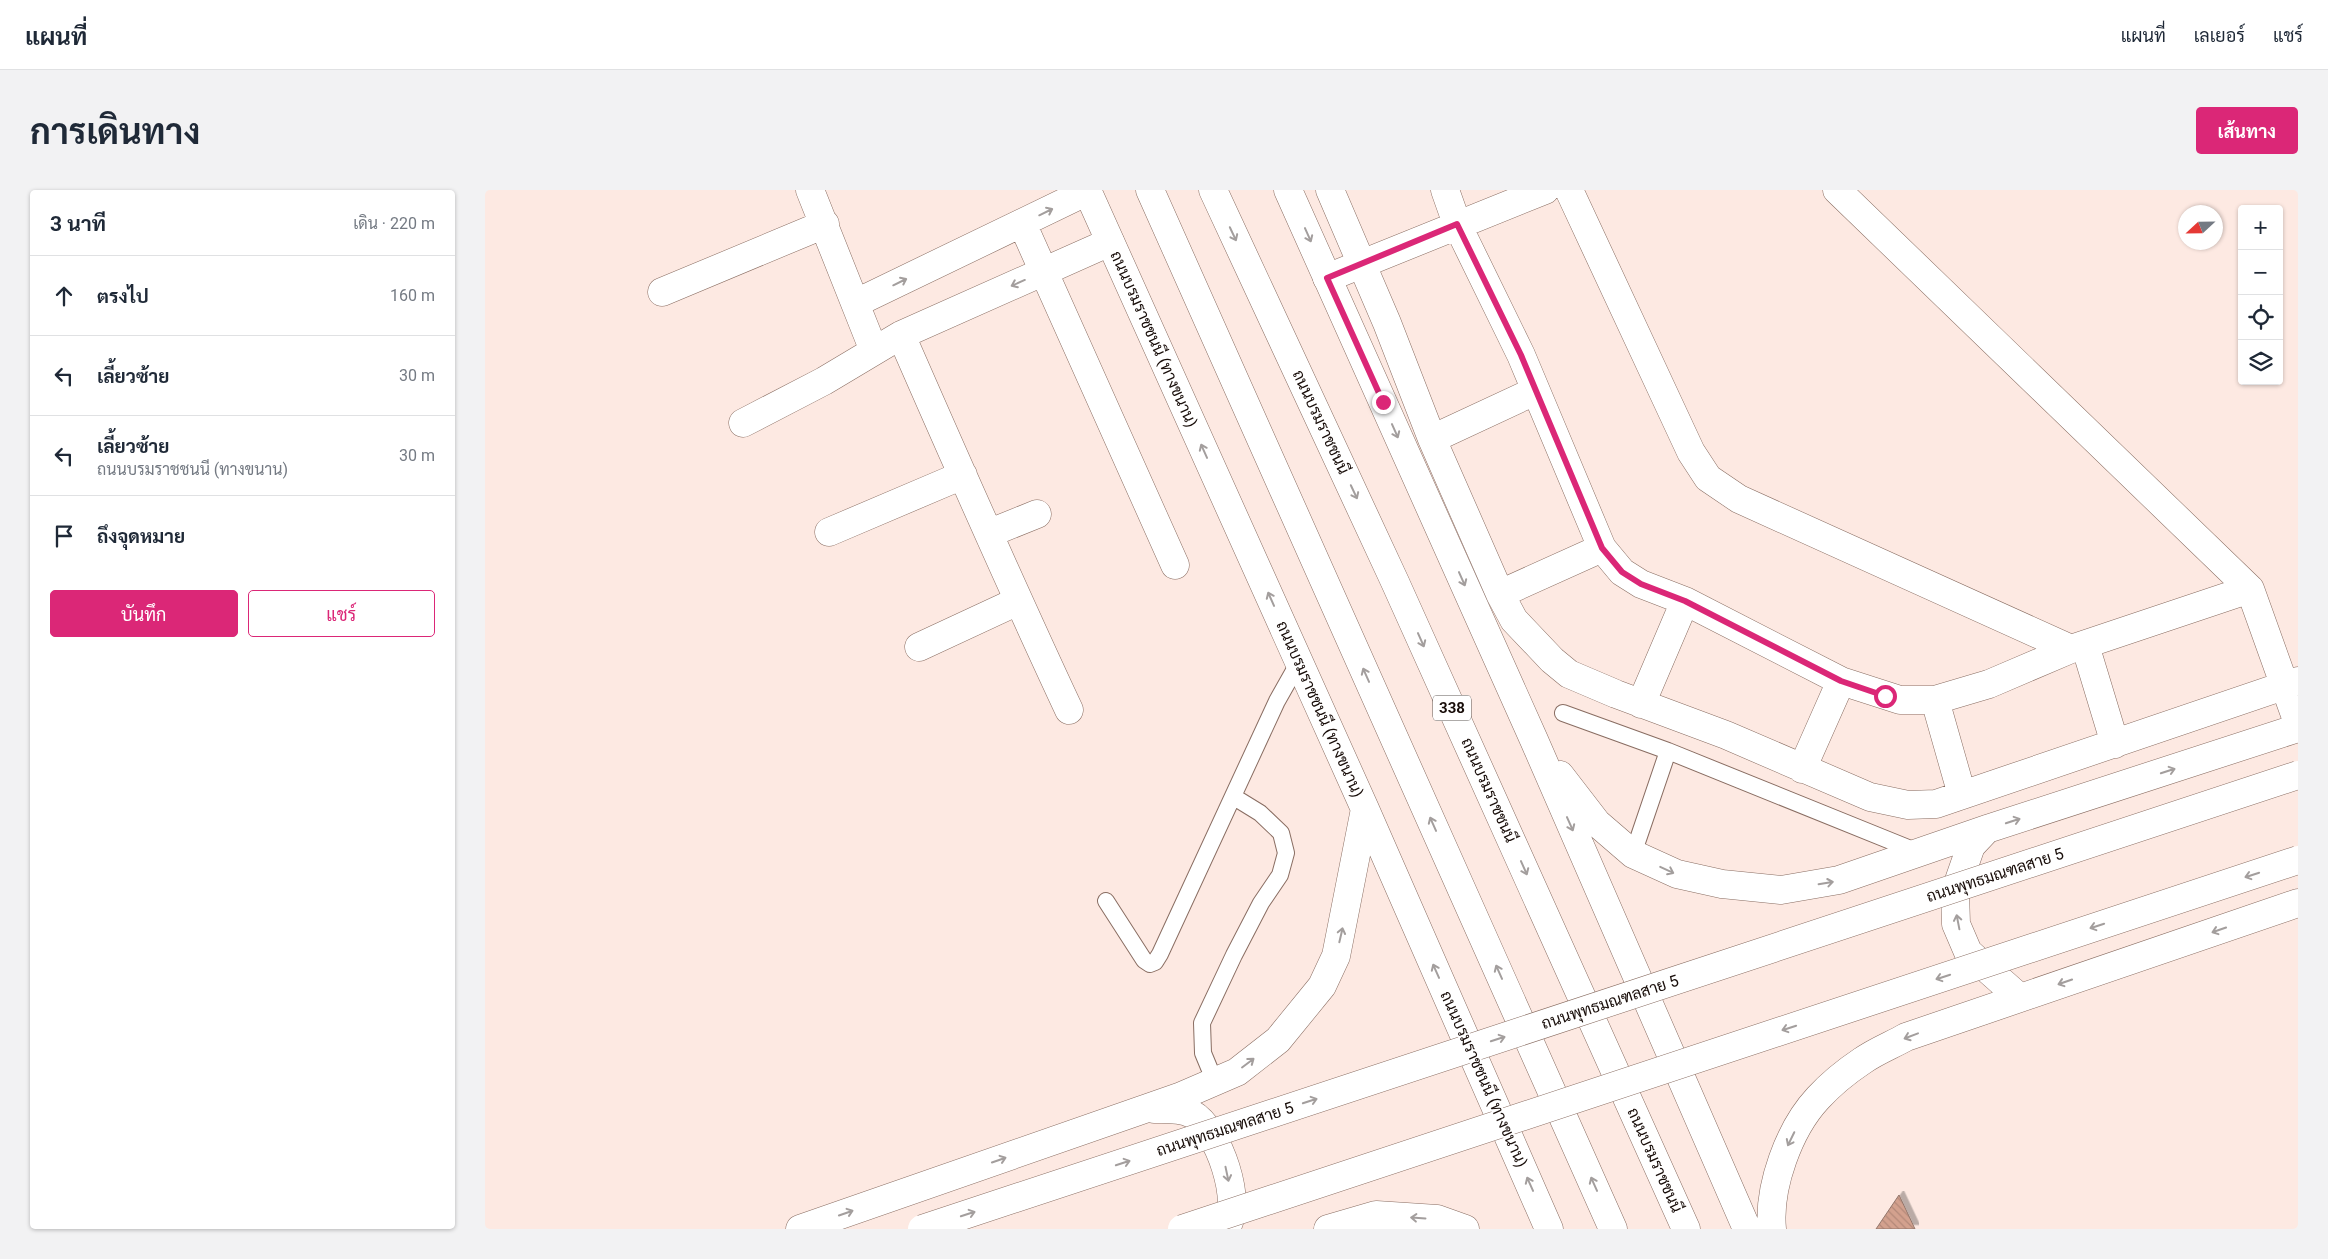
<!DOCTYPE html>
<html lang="th">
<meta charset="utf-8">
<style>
:root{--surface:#fff;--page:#f2f2f3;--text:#1f2937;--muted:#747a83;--line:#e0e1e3;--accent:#db2777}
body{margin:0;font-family:Roboto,Sarabun,sans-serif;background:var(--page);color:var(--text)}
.controls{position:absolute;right:15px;top:15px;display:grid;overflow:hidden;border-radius:5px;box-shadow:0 1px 4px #0004}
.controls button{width:45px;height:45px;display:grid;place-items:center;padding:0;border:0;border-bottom:1px solid var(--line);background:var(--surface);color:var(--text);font:25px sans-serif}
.compass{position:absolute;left:1693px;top:15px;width:45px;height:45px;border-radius:50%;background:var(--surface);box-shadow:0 1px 4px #0004;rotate:248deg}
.stop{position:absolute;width:15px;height:15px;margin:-11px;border:4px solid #db2777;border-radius:50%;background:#fff}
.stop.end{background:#db2777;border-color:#fff;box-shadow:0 1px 5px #0008}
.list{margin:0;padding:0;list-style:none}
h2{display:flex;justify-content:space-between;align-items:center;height:65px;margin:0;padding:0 20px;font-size:21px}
h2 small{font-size:16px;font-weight:400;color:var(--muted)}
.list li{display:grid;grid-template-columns:32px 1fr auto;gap:15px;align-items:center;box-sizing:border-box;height:80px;padding:0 20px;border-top:1px solid var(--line)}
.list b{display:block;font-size:19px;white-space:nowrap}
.list p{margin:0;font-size:16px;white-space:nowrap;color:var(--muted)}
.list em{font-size:16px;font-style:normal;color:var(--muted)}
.actions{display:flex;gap:10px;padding:15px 20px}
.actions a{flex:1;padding:11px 0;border:1px solid var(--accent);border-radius:5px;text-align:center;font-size:18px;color:var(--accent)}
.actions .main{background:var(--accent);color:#fff}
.icon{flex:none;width:28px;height:28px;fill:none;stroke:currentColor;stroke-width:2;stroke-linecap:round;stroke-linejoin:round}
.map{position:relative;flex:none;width:1813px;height:1039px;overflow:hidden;border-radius:5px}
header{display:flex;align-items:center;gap:30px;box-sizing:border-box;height:70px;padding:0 25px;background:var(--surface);border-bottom:1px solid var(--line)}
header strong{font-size:24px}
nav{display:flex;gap:28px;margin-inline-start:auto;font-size:18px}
.intro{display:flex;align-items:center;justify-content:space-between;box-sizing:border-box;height:120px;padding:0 30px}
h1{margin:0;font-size:35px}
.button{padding:12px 22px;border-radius:5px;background:var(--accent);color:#fff;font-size:18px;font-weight:700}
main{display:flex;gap:30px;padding:0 30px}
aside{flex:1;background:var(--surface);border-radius:5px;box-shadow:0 1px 4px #0004}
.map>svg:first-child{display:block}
.building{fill:url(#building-back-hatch);stroke:#92766b;filter:url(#shadow)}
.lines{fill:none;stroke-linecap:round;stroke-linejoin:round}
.service-casing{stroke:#896d62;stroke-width:18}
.minor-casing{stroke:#896d62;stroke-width:29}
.secondary-casing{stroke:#896d62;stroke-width:29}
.trunk-casing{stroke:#896d62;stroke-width:29}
.service{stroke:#fff;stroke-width:16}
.minor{stroke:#fff;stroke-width:28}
.secondary{stroke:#fff;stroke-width:28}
.trunk{stroke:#fff;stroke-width:28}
.secondary-bridge-casing{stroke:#896d62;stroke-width:29;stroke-linecap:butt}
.secondary-bridge{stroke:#fff;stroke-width:28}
.oneway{stroke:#a39e9d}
.route{stroke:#db2777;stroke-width:6}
.labels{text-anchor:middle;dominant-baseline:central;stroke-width:4;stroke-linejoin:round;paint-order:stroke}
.shield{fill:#fff;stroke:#5d5653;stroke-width:1}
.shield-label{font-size:15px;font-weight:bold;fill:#180d09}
.street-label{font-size:16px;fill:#180d09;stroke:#fff}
</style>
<header>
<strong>แผนที่</strong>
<nav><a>แผนที่</a><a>เลเยอร์</a><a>แชร์</a></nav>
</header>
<div class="intro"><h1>การเดินทาง</h1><a class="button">เส้นทาง</a></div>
<main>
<aside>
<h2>3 นาที<small>เดิน · 220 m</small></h2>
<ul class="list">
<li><svg class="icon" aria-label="ahead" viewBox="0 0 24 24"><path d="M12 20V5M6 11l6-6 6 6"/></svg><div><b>ตรงไป</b></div><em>160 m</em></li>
<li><svg class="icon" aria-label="left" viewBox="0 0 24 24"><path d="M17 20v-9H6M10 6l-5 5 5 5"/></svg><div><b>เลี้ยวซ้าย</b></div><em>30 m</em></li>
<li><svg class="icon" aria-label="left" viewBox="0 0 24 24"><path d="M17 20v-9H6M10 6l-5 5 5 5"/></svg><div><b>เลี้ยวซ้าย</b><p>ถนนบรมราชชนนี (ทางขนาน)</p></div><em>30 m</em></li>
<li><svg class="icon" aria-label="arrive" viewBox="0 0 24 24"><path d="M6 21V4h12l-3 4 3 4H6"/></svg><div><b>ถึงจุดหมาย</b></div></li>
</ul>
<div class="actions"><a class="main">บันทึก</a><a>แชร์</a></div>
</aside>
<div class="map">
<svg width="1813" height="1039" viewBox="0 0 1813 1039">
<defs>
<pattern id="building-back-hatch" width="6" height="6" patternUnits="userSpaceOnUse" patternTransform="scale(1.25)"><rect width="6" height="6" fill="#d3a18e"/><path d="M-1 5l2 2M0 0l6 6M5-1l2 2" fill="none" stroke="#b48979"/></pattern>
<filter id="shadow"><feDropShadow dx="4.5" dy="-4.5" stdDeviation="0" flood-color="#0004"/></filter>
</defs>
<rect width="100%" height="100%" fill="#fde9e2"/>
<path class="building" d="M1414 1005 1430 1039H1391Z"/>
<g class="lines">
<g class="service-casing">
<path id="service" d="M1078 523 1183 561 1433 662
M1148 664 1183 561
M621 711 659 770 665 774 670 772 675 764 792 511 814 472
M730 892 718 863 717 833 749 765 776 713 795 685 801 663 796 643 775 623 749 607"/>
</g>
<g class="minor-casing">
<path id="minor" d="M325 0 389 161
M845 0 902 133 947 249 1015 404 1029 430 1067 470 1084 484 1131 504 1241 545 1385 607 1423 615 1451 614 1813 491
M960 0 972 34 1036 165 1117 358 1137 382 1156 394 1200 411 1356 491 1415 510H1450L1504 494 1586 459
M1084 0 1206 262 1223 288 1254 309 1586 459 1765 399
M1352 0 1765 399 1813 533
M537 33 690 375
M842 88 1060 0
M177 102 340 34
M371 113 603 1
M416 145C471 271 526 396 584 520
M258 233 339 191 416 145 625 52
M947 249 1050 201
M344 342 478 285
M505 343 552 324
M1015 404 1117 358
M1600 455 1630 554
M434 457 533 411
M1450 510 1477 605
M1156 514 1200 411
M1317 579 1356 491"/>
</g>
<g class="secondary-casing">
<path id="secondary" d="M602 0 880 619 1064 1039
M803 0 1049 550 1262 1039
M1075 585 1112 633 1148 664 1192 684 1237 694 1296 700 1354 690 1502 639 1813 538
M1502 639 1486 656 1470 702 1471 734 1483 762 1535 808
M669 919C682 919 696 918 707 924 733 938 760 1015 740 1039
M315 1039 694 907 752 882 793 850 837 796 851 766 880 619
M843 1039 891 1025 952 1029 980 1039
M1287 1039C1283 997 1304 939 1333 908 1345 895 1362 881 1377 871 1391 861 1407 855 1421 847L1813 713"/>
</g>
<g class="trunk-casing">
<path id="trunk" d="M665 0 1128 1039
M728 0 910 392 1201 1039"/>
</g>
<use href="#service" class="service"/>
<use href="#minor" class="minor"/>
<use href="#secondary" class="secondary"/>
<use href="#trunk" class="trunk"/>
<g class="secondary-bridge-casing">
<path id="secondary-bridge" d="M437 1039 1813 585
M697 1039 1813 670"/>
</g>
<use href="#secondary-bridge" class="secondary-bridge"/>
</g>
<defs><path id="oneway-shaft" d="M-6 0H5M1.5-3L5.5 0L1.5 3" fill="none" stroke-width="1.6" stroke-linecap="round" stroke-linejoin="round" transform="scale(1.25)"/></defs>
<g class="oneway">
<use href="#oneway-shaft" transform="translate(561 22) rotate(-26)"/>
<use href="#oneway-shaft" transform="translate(748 44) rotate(65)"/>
<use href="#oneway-shaft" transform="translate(823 45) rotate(66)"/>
<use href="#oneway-shaft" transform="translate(415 92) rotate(-26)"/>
<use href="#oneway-shaft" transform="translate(533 93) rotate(156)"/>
<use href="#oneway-shaft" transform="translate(910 241) rotate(66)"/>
<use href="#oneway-shaft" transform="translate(719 261) rotate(-114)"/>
<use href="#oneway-shaft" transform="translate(869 302) rotate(65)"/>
<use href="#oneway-shaft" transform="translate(977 389) rotate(66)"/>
<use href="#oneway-shaft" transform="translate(786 409) rotate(-114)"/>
<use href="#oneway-shaft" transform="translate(936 450) rotate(66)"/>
<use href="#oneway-shaft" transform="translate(881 485) rotate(-114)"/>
<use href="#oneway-shaft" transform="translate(1683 581) rotate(-18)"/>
<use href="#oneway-shaft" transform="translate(1528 631) rotate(-18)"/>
<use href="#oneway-shaft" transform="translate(948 634) rotate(-114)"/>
<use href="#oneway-shaft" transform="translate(1085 634) rotate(66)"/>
<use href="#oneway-shaft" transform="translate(1039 678) rotate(66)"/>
<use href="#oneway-shaft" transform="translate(1182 680) rotate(25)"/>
<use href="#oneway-shaft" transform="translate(1767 685) rotate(162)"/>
<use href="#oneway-shaft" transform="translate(1341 693) rotate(-9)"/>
<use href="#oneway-shaft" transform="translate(1473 732) rotate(-101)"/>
<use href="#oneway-shaft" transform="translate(1612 736) rotate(162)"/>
<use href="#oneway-shaft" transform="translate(1734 740) rotate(161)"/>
<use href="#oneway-shaft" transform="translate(856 745) rotate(-77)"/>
<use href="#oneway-shaft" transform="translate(951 781) rotate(-114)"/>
<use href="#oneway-shaft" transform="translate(1014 782) rotate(-114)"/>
<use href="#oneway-shaft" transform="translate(1458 787) rotate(162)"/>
<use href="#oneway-shaft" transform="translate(1580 792) rotate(161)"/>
<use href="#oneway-shaft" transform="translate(1304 838) rotate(162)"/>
<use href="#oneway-shaft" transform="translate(1426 846) rotate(159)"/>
<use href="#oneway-shaft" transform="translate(1013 849) rotate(-18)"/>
<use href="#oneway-shaft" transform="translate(763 873) rotate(-37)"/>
<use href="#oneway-shaft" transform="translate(825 911) rotate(-18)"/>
<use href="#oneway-shaft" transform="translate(1306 949) rotate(116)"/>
<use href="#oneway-shaft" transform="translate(514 970) rotate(-19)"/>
<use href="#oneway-shaft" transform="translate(638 973) rotate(-18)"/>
<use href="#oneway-shaft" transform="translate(742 984) rotate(78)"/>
<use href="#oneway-shaft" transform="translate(1045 994) rotate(-114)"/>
<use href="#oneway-shaft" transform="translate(1109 994) rotate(-114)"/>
<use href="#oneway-shaft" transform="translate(361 1023) rotate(-19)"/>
<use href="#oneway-shaft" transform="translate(483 1024) rotate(-18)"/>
<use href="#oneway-shaft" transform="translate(933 1028) rotate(-176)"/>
</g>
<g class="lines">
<path class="route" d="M898 212 842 88 972 34 1036 165 1117 358 1137 382 1156 394 1200 411 1356 491 1400 506"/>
</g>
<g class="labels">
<rect class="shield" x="948" y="505.5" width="38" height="25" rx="4"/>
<g class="shield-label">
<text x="967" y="518">338</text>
</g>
<g class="street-label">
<text transform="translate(669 149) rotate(66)">ถนนบรมราชชนนี (ทางขนาน)</text>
<text transform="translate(836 232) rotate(65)">ถนนบรมราชชนนี</text>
<text transform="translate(835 519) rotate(66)">ถนนบรมราชชนนี (ทางขนาน)</text>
<text transform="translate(1004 600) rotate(66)">ถนนบรมราชชนนี</text>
<text transform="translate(1510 685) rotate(-18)">ถนนพุทธมณฑลสาย 5</text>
<text transform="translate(1125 812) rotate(-18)">ถนนพุทธมณฑลสาย 5</text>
<text transform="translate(999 889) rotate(66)">ถนนบรมราชชนนี (ทางขนาน)</text>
<text transform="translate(740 939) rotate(-18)">ถนนพุทธมณฑลสาย 5</text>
<text transform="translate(1170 970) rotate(66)">ถนนบรมราชชนนี</text>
</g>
</g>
</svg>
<div class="controls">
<button>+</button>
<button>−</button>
<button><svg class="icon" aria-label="locate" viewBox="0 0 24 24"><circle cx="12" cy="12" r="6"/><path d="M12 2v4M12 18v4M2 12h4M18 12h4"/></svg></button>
<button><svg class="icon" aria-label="layers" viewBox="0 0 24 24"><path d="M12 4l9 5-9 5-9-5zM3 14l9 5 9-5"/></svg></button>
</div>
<svg class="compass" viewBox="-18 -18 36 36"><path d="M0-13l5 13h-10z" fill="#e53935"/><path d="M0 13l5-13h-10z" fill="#747a83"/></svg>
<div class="stop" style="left:1400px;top:506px"></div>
<div class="stop end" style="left:898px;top:212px"></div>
</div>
</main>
